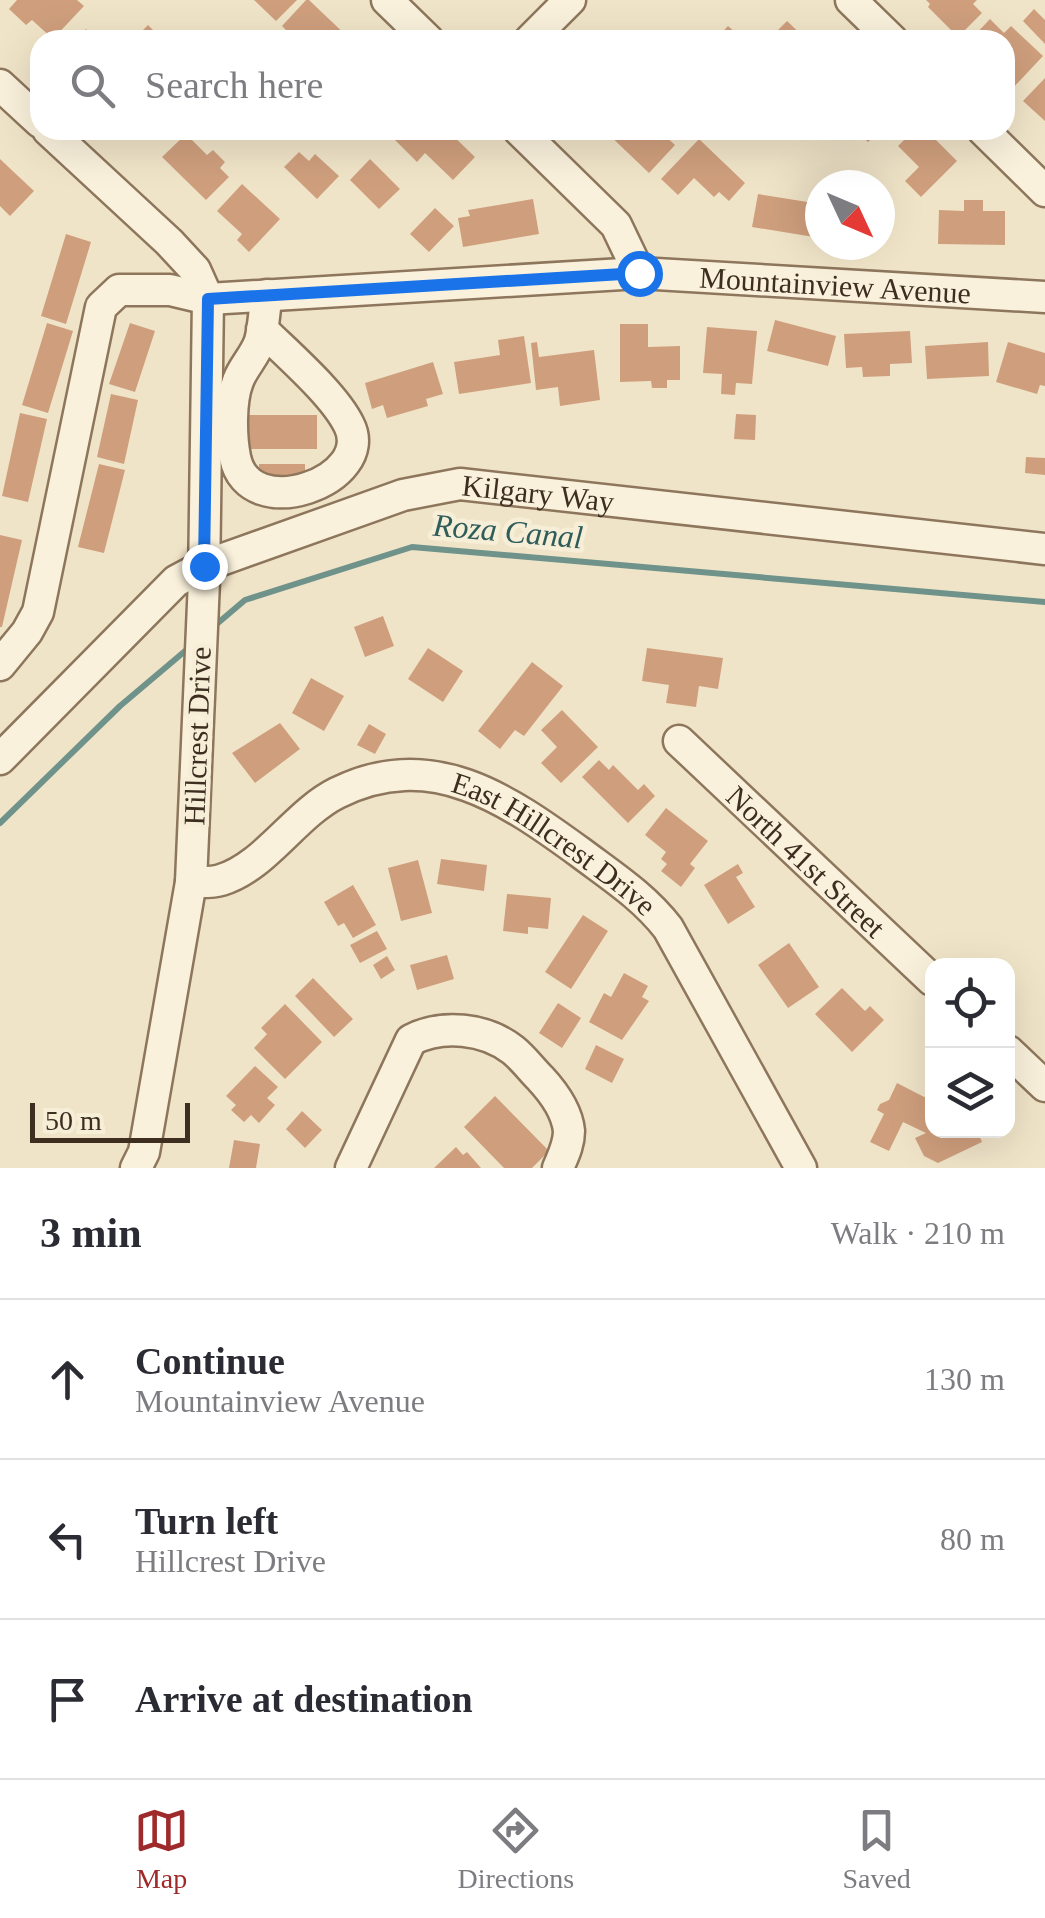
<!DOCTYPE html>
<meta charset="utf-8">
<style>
:root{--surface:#fff;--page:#f7f7f7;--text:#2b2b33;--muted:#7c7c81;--line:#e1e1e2;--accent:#9e2a2b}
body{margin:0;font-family:Georgia,serif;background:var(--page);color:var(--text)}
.controls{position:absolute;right:30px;bottom:30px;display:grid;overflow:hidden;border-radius:20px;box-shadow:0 10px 40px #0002}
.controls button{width:90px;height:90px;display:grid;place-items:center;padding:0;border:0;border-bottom:2px solid var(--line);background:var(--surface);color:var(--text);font:50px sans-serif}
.compass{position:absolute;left:805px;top:170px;width:90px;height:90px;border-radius:50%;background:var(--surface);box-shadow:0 10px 40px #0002;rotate:134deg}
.scale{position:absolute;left:30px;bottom:25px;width:160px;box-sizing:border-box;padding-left:10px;border:5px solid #3d2e20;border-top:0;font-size:28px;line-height:35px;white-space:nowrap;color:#3d2e20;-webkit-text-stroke:8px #f7eed8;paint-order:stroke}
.stop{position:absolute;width:30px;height:30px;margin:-22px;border:8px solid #1a73e8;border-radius:50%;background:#fff}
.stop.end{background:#1a73e8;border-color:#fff;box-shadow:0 2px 10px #0008}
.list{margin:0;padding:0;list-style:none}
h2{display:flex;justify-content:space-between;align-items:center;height:130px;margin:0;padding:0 40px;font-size:42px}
h2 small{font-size:32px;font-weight:400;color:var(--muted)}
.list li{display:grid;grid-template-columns:65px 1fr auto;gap:30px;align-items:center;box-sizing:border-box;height:160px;padding:0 40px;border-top:2px solid var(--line)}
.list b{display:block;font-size:38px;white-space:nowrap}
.list p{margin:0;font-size:32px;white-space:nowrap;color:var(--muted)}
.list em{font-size:32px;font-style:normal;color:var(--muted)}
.icon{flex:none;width:55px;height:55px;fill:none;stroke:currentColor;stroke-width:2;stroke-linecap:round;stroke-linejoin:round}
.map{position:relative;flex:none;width:1045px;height:1168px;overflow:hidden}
.search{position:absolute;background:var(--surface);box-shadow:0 10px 40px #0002;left:30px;right:30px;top:30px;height:110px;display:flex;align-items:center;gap:25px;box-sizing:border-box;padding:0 35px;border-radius:30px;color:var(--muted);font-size:38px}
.sheet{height:610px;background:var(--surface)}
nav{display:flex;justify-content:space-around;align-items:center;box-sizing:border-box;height:140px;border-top:2px solid var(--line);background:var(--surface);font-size:28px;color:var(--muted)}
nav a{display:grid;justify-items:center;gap:5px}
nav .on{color:var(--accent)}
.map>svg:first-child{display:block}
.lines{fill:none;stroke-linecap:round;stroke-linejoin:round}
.stream{stroke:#6f938a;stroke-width:6}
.building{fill:#cf9f7d}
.minor-casing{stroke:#8d765c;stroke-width:35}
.minor{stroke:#faf1dc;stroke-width:30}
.route{stroke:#1a73e8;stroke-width:12}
.labels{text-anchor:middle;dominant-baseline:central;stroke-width:9;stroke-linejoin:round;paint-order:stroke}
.street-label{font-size:30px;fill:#3d2e20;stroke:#f7eed8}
.water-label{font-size:32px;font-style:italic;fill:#2f5d5a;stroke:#f7eed8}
</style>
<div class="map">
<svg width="1045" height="1168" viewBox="0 0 1045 1168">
<rect width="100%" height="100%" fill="#f0e4c8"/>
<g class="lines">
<path class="stream" d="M212 628 245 600 412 547 1045 602
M0 823 120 706 191 646"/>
</g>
<path class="building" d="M17 0H77L84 6 53 39 32 20 26 25 9 9Z
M254 0H297L276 21Z
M306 0H309L351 40H296L282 26Z
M926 0H977L973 4 982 13 958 37 928 7 930 4Z
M1034 9 1045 20V44L1023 21Z
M990 19 1004 33 1011 26 1043 56 1012 89 1005 83V40H970Z
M787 21 807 40H768Z
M148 25 163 40H133Z
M728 26 744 40H715Z
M86 29 97 40H75Z
M1045 78V121L1023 101Z
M405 130H447L475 157 453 180 425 153 417 162 395 140Z
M604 130H659L675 145 649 173Z
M856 130H880L868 142Z
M914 130H926L957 161 921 197 905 181 919 167 898 146Z
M186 134 207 155 213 150 225 162 220 168 229 177 206 200 162 157Z
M699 139 745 183 729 201 719 192 714 197 694 178 678 195 661 179Z
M299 152 309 161 315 154 339 176 317 199 284 167Z
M0 159 34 191 10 216 0 206Z
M370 159 400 189 379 209 350 180Z
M242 184 280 219 249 252 237 240 242 234 217 211Z
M758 194 820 204V238L752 227Z
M533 199 539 234 463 247 458 218 470 216 468 210Z
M964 200H983V211H1005V245L938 244 939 210 964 211Z
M435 208 454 226 429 252 410 234Z
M66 234 91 242 66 324 41 316Z
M775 320 836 336 828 366 767 351Z
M47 323 73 331 48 413 22 405Z
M130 323 155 331 135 392 109 384Z
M620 324H648V347L680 346V380H667V388H652L651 381 620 382Z
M707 327 757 331 752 384 736 383 735 395 721 394 722 374 703 373Z
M910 331 912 363 890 364V376L863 377 862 367 846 368 844 334Z
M524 336 531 383 459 394 454 362 500 355 498 340Z
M537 342 539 357 594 350 600 400 560 406 558 387 536 390 531 343Z
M988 342 989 376 927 379 925 346Z
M1008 342 1045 353V386L1040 385 1037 394 996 382Z
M433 362 443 394 426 399 428 406 387 418 383 405 372 409 365 383Z
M111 394 138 400 124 464 97 457Z
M20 413 47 419 28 502 2 496Z
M736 414 756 415 755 440 734 439Z
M246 415H317V449H246Z
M1026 457 1045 458V475L1025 473Z
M99 464 125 470 104 553 78 547Z
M259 464H305V483L259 484Z
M0 535 22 540 2 627H0Z
M383 616 394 646 365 657 354 627Z
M428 648 463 671 443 702 408 679Z
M647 648 723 658 718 689 699 686 696 707 666 703 669 685 642 681Z
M532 662 563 686 524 736 515 730 500 749 478 731Z
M311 678 344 696 324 731 292 713Z
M562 710 598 747 561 783 541 763 557 747 541 730Z
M280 723 300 749 255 783 232 753Z
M369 724 386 734 375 754 357 745Z
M599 760 609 770 613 765 638 790 644 784 655 796 628 823 582 777Z
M666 808 708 841 690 864 695 868 681 887 661 871 667 864 661 859 666 852 645 835Z
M441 859 487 865 484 891 437 884Z
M418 860 432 913 401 921 388 868Z
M738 864 743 873 736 877 755 907 728 924 704 885Z
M353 885 376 925 353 938 344 923 338 926 324 902Z
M507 894 551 898 548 929 528 927V934L503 931Z
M583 915 608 931 571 989 545 972Z
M377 931 387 949 360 963 350 945Z
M789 943 819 987 788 1008 758 965Z
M447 955 454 979 417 990 410 965Z
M387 956 395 970 381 979 373 965Z
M624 973 648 986 642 997 649 1001 622 1040 589 1022 604 993 611 997Z
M313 978 353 1019 334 1037 295 996Z
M842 988 865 1011 870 1006 884 1020 852 1052 815 1014Z
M558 1003 581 1018 562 1048 539 1033Z
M285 1004 322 1042 285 1079 254 1048 267 1034 261 1028Z
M596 1045 624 1059 612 1083 585 1069Z
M255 1066 278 1087 267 1098 275 1105 259 1123 251 1115 244 1122 231 1110 236 1105 226 1096Z
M897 1083 932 1101V1130H977L982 1142 938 1163 924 1156 915 1138 926 1133 903 1122 889 1151 870 1142 884 1114 877 1110 880 1104 889 1100Z
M495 1096 549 1151 532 1168H504L464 1127Z
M302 1111 322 1130 305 1148 286 1129Z
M234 1140 260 1144 256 1168H229Z
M456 1147 463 1155 467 1152 481 1168H434Z"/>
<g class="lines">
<g class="minor-casing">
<g id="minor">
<path d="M387 0 428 40"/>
<path d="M851 0 892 40"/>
<path d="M530 40 570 0"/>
<path d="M0 85 40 122"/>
<path d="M48 130 169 242 195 270 208 299 204 581 191 882 144 1152 136 1168"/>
<path d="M519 130 616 225 639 273"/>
<path d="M983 130 1045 191"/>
<path d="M262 329C287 354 334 394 349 425 377 480 248 527 235 457 231 437 230 401 238 381 243 367 255 356 260 341 264 326 264 310 267 295"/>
<path id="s1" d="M0 665 27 632 38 612 101 307 119 290H170L208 299 639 273 1045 297"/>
<path id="s2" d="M679 741 932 980"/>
<path id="s3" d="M0 759 176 581 204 566 403 495 460 484 1045 549"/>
<path id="s4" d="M191 882C201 882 212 883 221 880 265 867 295 814 337 793 431 746 507 799 581 853 613 877 644 897 668 928L801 1168"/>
<path d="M1008 1051 1045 1086"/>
<path d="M351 1168 411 1040C442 1024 485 1028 513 1050 523 1058 531 1069 540 1078 554 1093 567 1111 569 1131 569 1145 563 1156 558 1168"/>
</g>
</g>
<use href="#minor" class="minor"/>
</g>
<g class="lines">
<path class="route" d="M204 566 208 299 639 273"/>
</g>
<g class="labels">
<g class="street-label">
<text stroke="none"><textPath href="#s1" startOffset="1120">Mountainview Avenue</textPath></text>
<text stroke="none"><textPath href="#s3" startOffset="630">Kilgary Way</textPath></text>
<text transform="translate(197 736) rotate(-88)">Hillcrest Drive</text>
<text stroke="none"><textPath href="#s4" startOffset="415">East Hillcrest Drive</textPath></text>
<text stroke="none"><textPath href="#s2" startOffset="175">North 41st Street</textPath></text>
</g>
<g class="water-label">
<text transform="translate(508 531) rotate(5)">Roza Canal</text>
</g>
</g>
</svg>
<div class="controls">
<button><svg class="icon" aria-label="locate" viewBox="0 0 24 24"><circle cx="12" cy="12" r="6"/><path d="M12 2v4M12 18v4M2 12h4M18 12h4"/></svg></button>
<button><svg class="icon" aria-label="layers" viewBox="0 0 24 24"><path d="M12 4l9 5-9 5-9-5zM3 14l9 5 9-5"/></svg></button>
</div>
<svg class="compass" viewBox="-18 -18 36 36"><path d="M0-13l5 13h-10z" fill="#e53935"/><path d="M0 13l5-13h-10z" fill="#7c7c81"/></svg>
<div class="scale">50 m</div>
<div class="stop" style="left:639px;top:273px"></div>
<div class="stop end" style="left:204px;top:566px"></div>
<div class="search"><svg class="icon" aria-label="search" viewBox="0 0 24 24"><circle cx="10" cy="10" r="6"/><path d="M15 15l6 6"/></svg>Search here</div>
</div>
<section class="sheet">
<h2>3 min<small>Walk · 210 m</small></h2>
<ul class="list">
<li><svg class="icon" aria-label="ahead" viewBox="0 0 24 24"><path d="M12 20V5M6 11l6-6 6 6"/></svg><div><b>Continue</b><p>Mountainview Avenue</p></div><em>130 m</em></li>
<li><svg class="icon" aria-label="left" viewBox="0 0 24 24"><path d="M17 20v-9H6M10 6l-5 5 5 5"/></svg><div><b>Turn left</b><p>Hillcrest Drive</p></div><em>80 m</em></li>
<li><svg class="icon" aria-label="arrive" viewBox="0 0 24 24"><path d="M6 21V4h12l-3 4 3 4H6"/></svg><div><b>Arrive at destination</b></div></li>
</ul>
</section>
<nav>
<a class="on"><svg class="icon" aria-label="map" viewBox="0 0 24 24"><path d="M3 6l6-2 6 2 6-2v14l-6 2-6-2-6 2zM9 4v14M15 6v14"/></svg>Map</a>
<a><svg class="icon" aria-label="directions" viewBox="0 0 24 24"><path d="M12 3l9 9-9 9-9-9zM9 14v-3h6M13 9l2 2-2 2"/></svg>Directions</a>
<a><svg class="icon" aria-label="saved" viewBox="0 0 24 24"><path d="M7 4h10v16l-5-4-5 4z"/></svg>Saved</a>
</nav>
